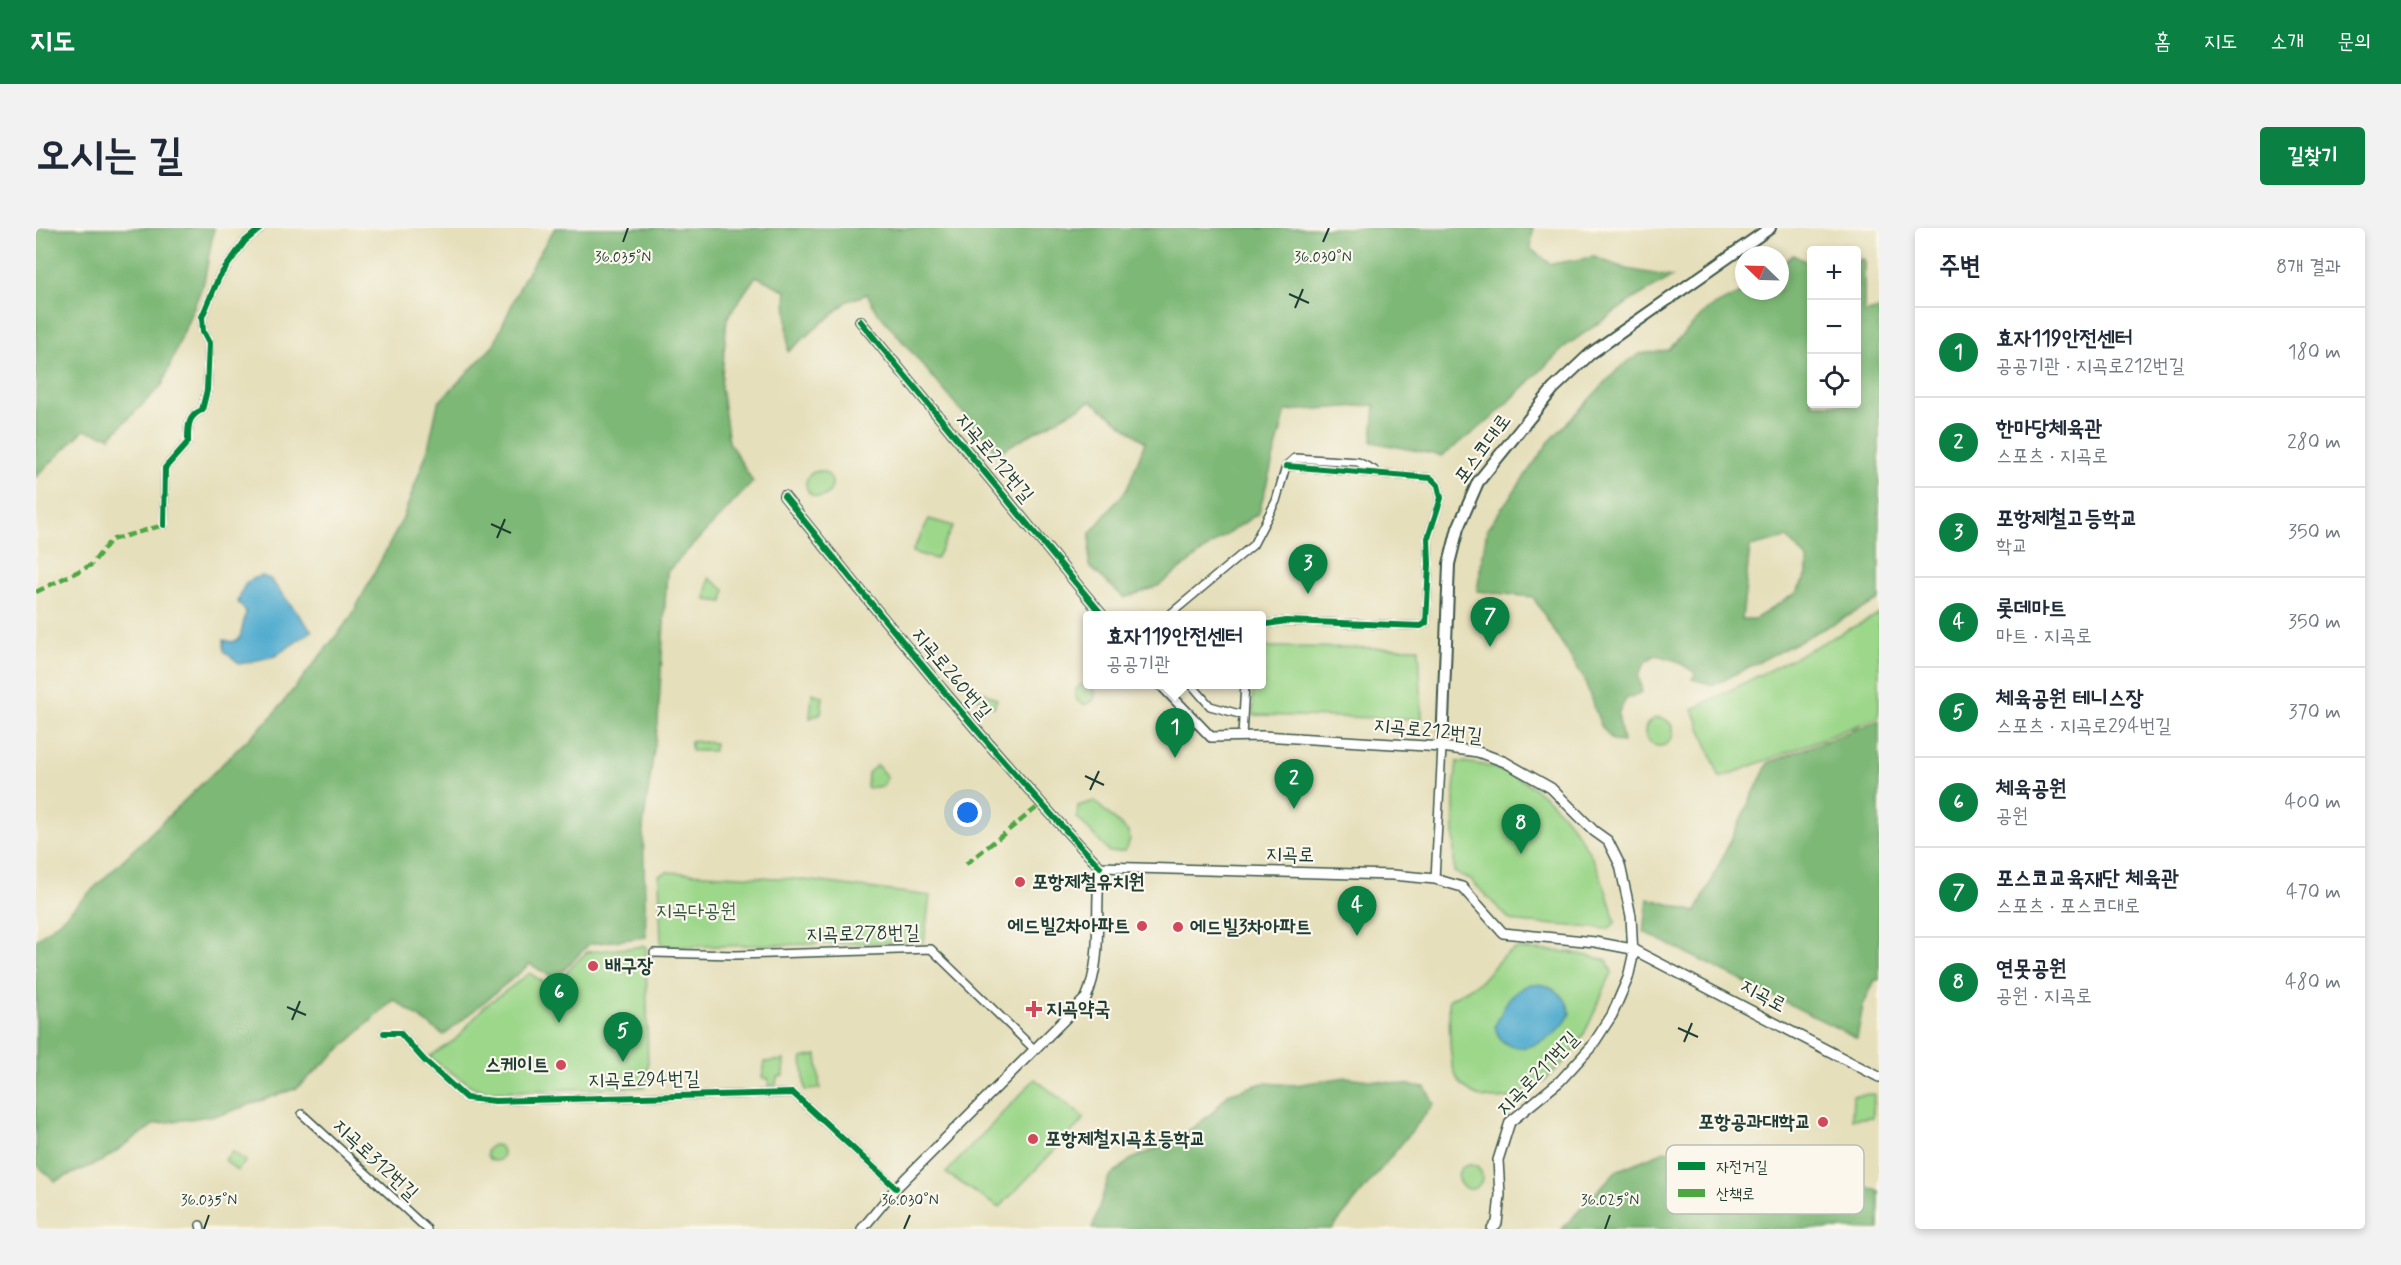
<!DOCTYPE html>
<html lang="ko">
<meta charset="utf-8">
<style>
:root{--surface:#fff;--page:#f2f2f3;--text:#1f2937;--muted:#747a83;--line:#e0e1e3;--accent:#0b8043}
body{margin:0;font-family:Mynerve,"Poor Story",sans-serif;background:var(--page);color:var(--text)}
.controls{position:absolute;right:18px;top:18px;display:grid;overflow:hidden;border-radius:6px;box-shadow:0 3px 9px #0003}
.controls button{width:54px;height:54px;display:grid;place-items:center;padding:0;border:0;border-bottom:2px solid var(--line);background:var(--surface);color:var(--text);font:30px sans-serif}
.compass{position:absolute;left:1699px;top:18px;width:54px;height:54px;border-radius:50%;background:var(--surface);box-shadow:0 3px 9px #0003;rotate:293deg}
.you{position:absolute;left:932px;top:585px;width:21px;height:21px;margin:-15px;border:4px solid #fff;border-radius:50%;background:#1a73e8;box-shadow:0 0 0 9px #1a73e833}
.badge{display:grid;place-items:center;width:39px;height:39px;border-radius:50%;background:var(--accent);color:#fff;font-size:20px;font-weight:700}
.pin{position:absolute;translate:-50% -50px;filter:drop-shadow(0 2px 3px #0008)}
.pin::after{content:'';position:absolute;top:32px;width:21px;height:18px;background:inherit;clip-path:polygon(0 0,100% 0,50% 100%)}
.popup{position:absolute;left:1047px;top:383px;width:183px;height:78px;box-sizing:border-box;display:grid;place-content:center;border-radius:6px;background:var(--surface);filter:drop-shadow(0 2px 4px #0005);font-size:20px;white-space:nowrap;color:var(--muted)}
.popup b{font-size:22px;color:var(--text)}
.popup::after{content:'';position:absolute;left:50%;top:100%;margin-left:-12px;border:12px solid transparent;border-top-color:var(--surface)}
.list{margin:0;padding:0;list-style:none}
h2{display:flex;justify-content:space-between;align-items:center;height:78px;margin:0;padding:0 24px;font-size:26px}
h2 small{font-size:20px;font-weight:400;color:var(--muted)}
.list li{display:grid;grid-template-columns:39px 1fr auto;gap:18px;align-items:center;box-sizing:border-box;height:90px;padding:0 24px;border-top:2px solid var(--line)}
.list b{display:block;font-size:22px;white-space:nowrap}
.list p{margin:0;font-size:20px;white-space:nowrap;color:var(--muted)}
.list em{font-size:20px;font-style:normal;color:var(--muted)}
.icon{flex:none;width:33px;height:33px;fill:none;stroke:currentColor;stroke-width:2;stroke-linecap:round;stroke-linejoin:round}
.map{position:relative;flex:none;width:1843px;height:1001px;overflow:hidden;border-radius:6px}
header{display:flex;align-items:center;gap:36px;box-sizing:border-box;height:84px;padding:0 30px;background:var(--accent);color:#fff}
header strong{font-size:28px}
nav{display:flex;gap:33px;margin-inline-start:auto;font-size:21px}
.intro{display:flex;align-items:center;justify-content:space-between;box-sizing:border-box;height:144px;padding:0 36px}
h1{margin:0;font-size:42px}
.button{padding:15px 27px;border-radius:6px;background:var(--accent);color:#fff;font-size:21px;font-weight:700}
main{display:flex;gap:36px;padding:0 36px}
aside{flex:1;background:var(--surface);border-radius:6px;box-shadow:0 3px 9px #0003}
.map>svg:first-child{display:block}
.green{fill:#9cd78a;stroke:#5e8a5f;stroke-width:1.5}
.forest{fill:#7db876;stroke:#4e7a55;stroke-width:1.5;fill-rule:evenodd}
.water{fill:#51accf;stroke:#387482;stroke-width:1.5}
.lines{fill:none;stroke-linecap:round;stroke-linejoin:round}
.street-casing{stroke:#3d5548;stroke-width:10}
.secondary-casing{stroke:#3d5548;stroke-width:12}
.primary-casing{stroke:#3d5548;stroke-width:14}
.street{stroke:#fff;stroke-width:7}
.secondary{stroke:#fff;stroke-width:9}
.primary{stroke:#fff;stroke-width:10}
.quiet{stroke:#4fa644;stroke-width:4.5;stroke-dasharray:9 4.5;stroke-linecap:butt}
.cycleway-casing{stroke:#fbf7ec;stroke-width:10}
.cycleway{stroke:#00873e;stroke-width:6}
.ticks{fill:none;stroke:#1f3d34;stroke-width:2}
.poi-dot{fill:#d1495b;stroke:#fbf7ec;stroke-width:2}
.labels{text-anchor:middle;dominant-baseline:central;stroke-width:4.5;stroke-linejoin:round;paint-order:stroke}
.street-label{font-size:20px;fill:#1f3d34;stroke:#fbf7ec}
.poi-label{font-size:20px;font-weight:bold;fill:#1f3d34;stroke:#fbf7ec;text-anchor:start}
.park-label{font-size:20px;fill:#385c45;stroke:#fbf7ec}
.key{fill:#fbf7ec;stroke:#b9bfb5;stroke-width:1.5}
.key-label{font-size:16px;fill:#1f3d34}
.ticks-label{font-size:15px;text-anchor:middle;fill:#1f3d34;stroke:#fbf7ec;stroke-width:4.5;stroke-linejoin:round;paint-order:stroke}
</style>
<header>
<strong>지도</strong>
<nav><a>홈</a><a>지도</a><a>소개</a><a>문의</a></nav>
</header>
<div class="intro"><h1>오시는 길</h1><a class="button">길찾기</a></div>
<main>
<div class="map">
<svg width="1843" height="1001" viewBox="0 0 1843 1001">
<rect width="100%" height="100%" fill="#fbf7ec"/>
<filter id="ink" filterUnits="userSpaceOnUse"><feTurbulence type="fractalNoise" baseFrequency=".0167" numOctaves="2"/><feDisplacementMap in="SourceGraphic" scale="12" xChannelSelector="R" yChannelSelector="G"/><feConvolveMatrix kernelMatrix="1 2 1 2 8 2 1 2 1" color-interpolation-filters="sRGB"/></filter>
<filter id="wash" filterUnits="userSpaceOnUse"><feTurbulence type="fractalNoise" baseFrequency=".008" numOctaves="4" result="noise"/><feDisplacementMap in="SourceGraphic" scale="24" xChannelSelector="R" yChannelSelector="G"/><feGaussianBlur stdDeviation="1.35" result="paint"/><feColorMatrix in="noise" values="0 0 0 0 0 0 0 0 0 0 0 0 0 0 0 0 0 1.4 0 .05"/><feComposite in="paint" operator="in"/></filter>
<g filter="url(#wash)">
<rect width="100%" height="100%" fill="#e5dfbb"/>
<path class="green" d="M770 256a13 13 0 1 1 26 0a13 13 0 1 1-26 0Z
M893 291 917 298 900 331 876 324Z
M673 350 689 362 687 374 670 372Z
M1843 386V489L1684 550 1657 481Z
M1226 419 1383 420 1386 491 1217 487V457L1226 456Z
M1039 466a10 10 0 1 1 20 0a10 10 0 1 1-20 0Z
M946 463 961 471 958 479 942 472Z
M776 465 787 469 785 485 774 490Z
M1609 504a14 14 0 1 1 28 0a14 14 0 1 1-28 0Z
M655 513 679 515 678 523H655Z
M1421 534C1509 537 1562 617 1579 695L1572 701 1482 694 1474 692 1435 652 1418 644V562Z
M841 537 851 549 847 558 831 560 832 545Z
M1058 573 1092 604 1094 612 1089 623 1073 624 1041 589 1042 578Z
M631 644 761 651 894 668 888 714 636 719 625 717 623 647Z
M610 718 612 851 608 859 451 864 437 859 393 829 419 812 449 778 494 745 517 762 534 740 551 724Z
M1480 721 1533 724 1571 732 1576 745C1563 769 1556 796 1540 819 1518 849 1484 879 1445 869 1434 866 1423 857 1419 845 1412 828 1414 792 1413 772L1445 753 1466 729Z
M781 827 784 861 769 862 766 830Z
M748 832 747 848 741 849 740 857 732 858 733 851 726 850 729 834Z
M999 851 1049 890 963 980 910 945Z
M1838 866 1837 889 1816 891 1817 867Z
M451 925a8 8 0 1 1 16 0a8 8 0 1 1-16 0Z
M196 923 210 933 201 943 189 932Z
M1422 949a12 12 0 1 1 24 0a12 12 0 1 1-24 0Z"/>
<path class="forest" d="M0 0H178L168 54 126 157 74 209 48 202 0 249Z
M519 0H1497L1495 21 1515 36 1558 29 1591 41 1636 49 1599 70 1530 118 1455 191 1406 228 1336 214 1339 177 1250 183 1223 285 1185 310 1122 358 1088 370 1053 338 1054 305 1091 261 1109 214 1055 173 961 225 840 82 831 66 812 73 752 124 750 63 720 48 691 90 685 159 693 214 717 254 631 344 622 494 607 599 610 709 553 716 519 751 494 736 408 807 358 772 261 860 187 886 119 896 66 933 19 953 0 936V712L29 688 237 487 315 389 367 290 392 221 402 175 457 118 488 50Z
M1757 27 1775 36 1776 176H1820L1821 32 1828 31V85L1843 81V372L1678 457 1656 451 1660 445 1639 432 1620 427 1610 433 1602 448 1606 464 1590 471 1582 486 1587 514 1577 513 1565 498 1547 449 1497 369 1441 363 1451 301 1513 214 1582 141 1603 126 1632 122 1672 81 1708 63H1744V37ZM1751 310 1771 331V347L1760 365 1719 391H1706L1714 319Z
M1843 492V752H1839L1827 778 1821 810 1608 704 1612 670 1660 684 1732 535Z
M1310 849 1389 859 1398 876 1296 1001H1056L1072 951 1094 932 1141 912 1177 884 1192 866 1227 855 1260 857Z
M1629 923H1726L1843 963V1001H1526L1580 943Z"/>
<path class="water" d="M226 348 234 351 276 403 239 428 204 436 188 423V412L197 414 204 410 210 384 202 374C206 359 210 351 226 348Z
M1494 756C1513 754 1531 766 1534 785 1525 812 1468 840 1459 798 1472 772 1469 769 1494 756Z"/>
</g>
<g filter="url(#ink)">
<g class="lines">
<g class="street-casing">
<path id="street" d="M128 297 129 240 152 214C152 200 151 188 166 182L171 162 173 115 167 104 166 89 183 49 209 13 225 0
M1132 388 1217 317 1240 273 1250 238 1259 230 1322 234 1338 242
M1226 397 1250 393 1385 398 1390 395 1393 336 1392 310 1405 270 1402 257 1395 250 1250 238
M1155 456 1174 478 1207 487
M1206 508 1209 456
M1399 651 1406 519
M618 725 700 727 895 721 997 820
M348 805H364L388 832 430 870 459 873 757 865 860 960
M266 886 391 1001
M164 997 165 1001"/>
</g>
<g class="secondary-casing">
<path id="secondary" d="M824 93 1067 388
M748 268C850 394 952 521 1064 639
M1124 456 1175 509 1226 508 1406 519 1442 524 1469 534 1515 560 1558 603 1572 613 1584 637 1595 688 1597 728 1592 750 1576 787 1556 818 1524 853 1474 894 1462 932 1464 967 1461 995 1456 1001
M1064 639 1357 647 1399 651 1426 659 1467 705 1559 714 1596 721 1843 849
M826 1001 860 960 1050 770C1068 730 1058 682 1064 639"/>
</g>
<g class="primary-casing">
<path id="primary" d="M1406 519 1413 336 1422 300 1442 254 1517 161 1554 126 1734 0"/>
</g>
<use href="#street" class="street"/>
<use href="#secondary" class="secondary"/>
<use href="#primary" class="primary"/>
<path class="quiet" d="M0 364 55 337 75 312 128 297
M930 636 1004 577"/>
<g class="cycleway-casing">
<path id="cycleway" d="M824 93 1067 388
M748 268C850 394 952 521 1064 639
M128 297 129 240 152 214C152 200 151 188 166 182L171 162 173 115 167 104 166 89 183 49 209 13 225 0
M1226 397 1250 393 1385 398 1390 395 1393 336 1392 310 1405 270 1402 257 1395 250 1250 238
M348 805H364L388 832 430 870 459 873 757 865 860 960"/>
</g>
<use href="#cycleway" class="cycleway"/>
</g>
</g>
<path class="ticks" d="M587 14 592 0M1287 14 1293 0M1253 66 1273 75M1259 80 1267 61M455 296 475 305M461 310 469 291M1049 548 1068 557M1054 562 1063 543M251 779 270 787M256 792 264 773M1642 800 1662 809M1648 814 1656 795M168 1001 173 987M868 1001 874 987M1569 1001 1574 987"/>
<g class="poi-dot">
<circle cx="984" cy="654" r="6"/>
<circle cx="1106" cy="698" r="6"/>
<circle cx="1142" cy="699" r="6"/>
<circle cx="557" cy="738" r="6"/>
<path d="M995 772h6v6h6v6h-6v6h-6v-6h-6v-6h6z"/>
<circle cx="525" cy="837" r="6"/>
<circle cx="1787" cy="894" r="6"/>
<circle cx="997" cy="911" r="6"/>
</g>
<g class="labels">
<g class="street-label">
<text transform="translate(1447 221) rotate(-54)">포스코대로</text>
<text transform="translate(958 230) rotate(50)">지곡로212번길</text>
<text transform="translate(915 446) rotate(50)">지곡로260번길</text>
<text transform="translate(1392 503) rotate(6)">지곡로212번길</text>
<text transform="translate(1254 627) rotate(1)">지곡로</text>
<text transform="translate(827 706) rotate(-1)">지곡로278번길</text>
<text transform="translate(1727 768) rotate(28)">지곡로</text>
<text transform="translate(1502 846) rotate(-46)">지곡로211번길</text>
<text transform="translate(608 852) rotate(-1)">지곡로294번길</text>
<text transform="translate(339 932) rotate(43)">지곡로312번길</text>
</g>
<g class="poi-label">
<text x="996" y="654">포항제철유치원</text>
<text x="1094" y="698" text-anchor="end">에드빌2차아파트</text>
<text x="1154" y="699">에드빌3차아파트</text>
<text x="569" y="738">배구장</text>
<text x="1010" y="781">지곡약국</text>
<text x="513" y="837" text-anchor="end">스케이트</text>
<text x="1775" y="894" text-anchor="end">포항공과대학교</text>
<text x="1009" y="911">포항제철지곡초등학교</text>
</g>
<g class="park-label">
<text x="660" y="683">지곡다공원</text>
</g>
</g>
<rect x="1630" y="917" width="198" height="69" rx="9" class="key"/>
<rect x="1642" y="934" width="27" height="8" fill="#00873e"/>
<rect x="1642" y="961" width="27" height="8" fill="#4fa644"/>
<g class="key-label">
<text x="1680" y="944">자전거길</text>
<text x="1680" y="971">산책로</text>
</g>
<g class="ticks-label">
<text x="587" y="34">36.035°N</text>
<text x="1287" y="34">36.030°N</text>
<text x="173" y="977">36.035°N</text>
<text x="874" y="977">36.030°N</text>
<text x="1574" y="977">36.025°N</text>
</g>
</svg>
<div class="controls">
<button>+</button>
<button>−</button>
<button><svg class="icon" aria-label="locate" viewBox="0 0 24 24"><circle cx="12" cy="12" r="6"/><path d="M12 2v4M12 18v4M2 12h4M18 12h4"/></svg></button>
</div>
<svg class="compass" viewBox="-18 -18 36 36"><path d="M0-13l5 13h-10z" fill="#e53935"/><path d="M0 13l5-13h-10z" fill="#747a83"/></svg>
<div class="you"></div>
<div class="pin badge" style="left:1139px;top:530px">1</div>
<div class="popup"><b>효자119안전센터</b>공공기관</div>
<div class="pin badge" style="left:1258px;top:581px">2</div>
<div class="pin badge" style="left:1272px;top:366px">3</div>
<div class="pin badge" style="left:1321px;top:708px">4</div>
<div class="pin badge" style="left:587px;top:834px">5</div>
<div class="pin badge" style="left:523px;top:795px">6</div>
<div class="pin badge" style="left:1454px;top:419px">7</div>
<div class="pin badge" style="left:1485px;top:626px">8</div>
</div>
<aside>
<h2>주변<small>8개 결과</small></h2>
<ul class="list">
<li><span class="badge">1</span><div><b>효자119안전센터</b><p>공공기관 · 지곡로212번길</p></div><em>180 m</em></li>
<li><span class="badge">2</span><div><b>한마당체육관</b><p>스포츠 · 지곡로</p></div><em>280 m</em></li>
<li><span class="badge">3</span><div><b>포항제철고등학교</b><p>학교</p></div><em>350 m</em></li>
<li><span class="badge">4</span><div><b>롯데마트</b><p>마트 · 지곡로</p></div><em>350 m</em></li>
<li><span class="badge">5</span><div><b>체육공원 테니스장</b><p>스포츠 · 지곡로294번길</p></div><em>370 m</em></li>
<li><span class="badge">6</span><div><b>체육공원</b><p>공원</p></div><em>400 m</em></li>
<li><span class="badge">7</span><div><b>포스코교육재단 체육관</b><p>스포츠 · 포스코대로</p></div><em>470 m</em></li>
<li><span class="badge">8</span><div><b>연못공원</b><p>공원 · 지곡로</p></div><em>480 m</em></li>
</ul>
</aside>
</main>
